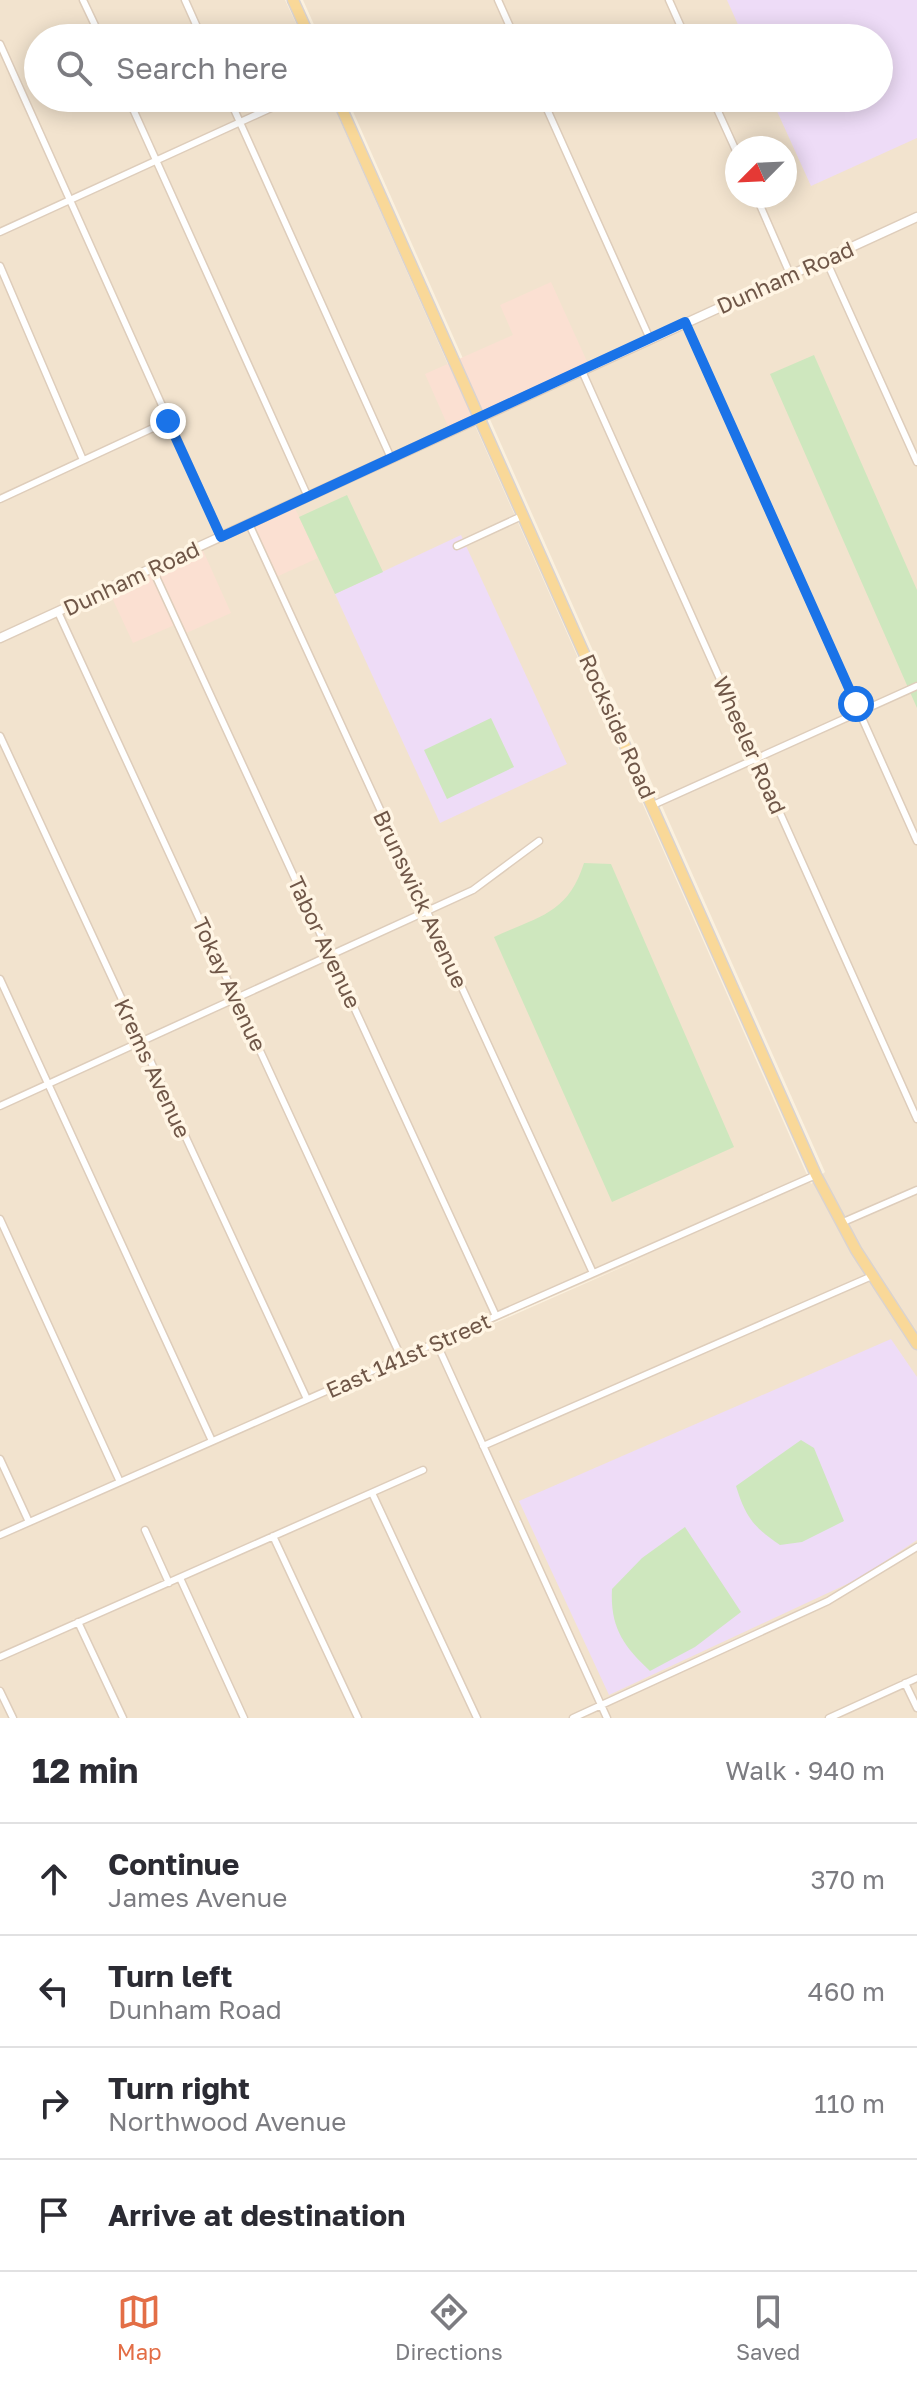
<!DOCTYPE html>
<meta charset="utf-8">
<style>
:root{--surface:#fff;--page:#f2f2f3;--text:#2b2b33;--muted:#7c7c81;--line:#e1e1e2;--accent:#e36e46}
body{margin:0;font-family:"Golos Text",sans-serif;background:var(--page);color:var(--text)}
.compass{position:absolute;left:725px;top:136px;width:72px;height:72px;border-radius:50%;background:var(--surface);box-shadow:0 4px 20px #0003;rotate:246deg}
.stop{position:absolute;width:24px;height:24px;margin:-18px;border:6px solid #1a73e8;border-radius:50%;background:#fff}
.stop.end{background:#1a73e8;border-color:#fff;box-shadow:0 2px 8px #0008}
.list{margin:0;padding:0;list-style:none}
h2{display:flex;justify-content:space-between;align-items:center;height:104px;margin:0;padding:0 32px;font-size:34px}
h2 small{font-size:26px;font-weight:400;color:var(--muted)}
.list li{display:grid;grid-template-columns:52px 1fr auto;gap:24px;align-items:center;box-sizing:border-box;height:112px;padding:0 32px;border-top:2px solid var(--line)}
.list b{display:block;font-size:30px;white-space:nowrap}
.list p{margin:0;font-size:26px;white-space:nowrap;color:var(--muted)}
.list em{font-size:26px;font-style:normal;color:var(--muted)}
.icon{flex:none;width:44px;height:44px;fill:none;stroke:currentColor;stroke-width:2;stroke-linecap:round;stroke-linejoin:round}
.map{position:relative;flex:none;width:917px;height:1718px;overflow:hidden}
.search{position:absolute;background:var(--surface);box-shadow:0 4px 20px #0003;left:24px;right:24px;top:24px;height:88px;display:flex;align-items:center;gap:20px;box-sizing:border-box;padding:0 28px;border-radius:44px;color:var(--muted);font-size:30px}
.sheet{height:552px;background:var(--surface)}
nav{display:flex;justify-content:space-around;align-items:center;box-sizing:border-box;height:112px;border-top:2px solid var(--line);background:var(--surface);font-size:22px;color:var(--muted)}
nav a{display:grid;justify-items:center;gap:4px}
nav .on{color:var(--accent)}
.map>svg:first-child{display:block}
.residential{fill:#f2e3ce;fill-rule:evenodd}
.commercial{fill:#fbe0d2}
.education{fill:#eedcf7}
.green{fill:#cee7be}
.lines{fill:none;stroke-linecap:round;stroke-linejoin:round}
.minor-casing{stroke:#decdbb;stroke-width:9}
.tertiary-casing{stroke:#decdbb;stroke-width:11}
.primary-casing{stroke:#dad3cf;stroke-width:13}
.minor{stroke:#fff;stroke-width:6}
.tertiary{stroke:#fff;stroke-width:8}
.primary{stroke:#f9d898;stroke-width:10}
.route{stroke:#1a73e8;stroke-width:10}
.labels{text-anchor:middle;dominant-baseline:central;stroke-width:7;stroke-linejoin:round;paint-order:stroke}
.street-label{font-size:22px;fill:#705748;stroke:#fff5e4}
</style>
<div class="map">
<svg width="917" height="1718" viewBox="0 0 917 1718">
<rect width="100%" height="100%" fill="#fbf1df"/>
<path class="residential" d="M0 0H285L303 38H38V98H330L811 1184 825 1172 347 98H879V38H320L303 0H917V1718H0ZM737 148H785V196H737ZM652 1254 384 1372H383L523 1309Z"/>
<path class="commercial" d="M551 282 590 368 451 433 425 374 513 335 500 305Z
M293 504 318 558 274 578 249 524Z
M201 546 231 613 182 635 177 624 133 643 108 589Z"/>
<path class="education" d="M727 0H917V138L811 186 771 98H879V38H744Z
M461 535 567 764 440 823 335 594Z
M891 1339 917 1377V1540L860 1578 609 1695 519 1501Z"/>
<path class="green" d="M802 24 804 38H773V37Z
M814 355 917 590V708L770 374Z
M347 495 383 572 335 594 299 517Z
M491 718 514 767 447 799 424 750Z
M584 863 611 864 734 1147 612 1202 494 937C539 916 568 914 584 863Z
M801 1440 814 1448 844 1521 802 1542 780 1545C754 1528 745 1516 736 1486Z
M685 1527 741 1612 695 1647 650 1671C623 1646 610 1627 612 1589L642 1558Z"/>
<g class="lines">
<g class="minor-casing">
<path id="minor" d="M83 0 101 38
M185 0 202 38
M498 0 515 38
M669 0 686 38
M0 44 221 537
M128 98 308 497
M229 98 391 458
M542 98 650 339
M712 98 737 153
M756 196 790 274
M0 232 293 98
M825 258 917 462
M0 266 83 460
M685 322 917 841
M582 371 917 1119
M0 499 168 421
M249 524 593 1273
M457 546 524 515
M152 568 496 1316
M58 612 401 1357
M0 736 307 1399
M653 805 917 686
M0 979 212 1441
M0 1106 473 890 539 841
M0 1219 120 1482
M841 1223 917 1190
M436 1342 607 1718
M483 1446 872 1276
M0 1459 29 1522
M372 1493 477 1718
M145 1530 169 1583
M0 1535 816 1175
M273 1536 358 1718
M180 1578 244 1718
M78 1622 123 1718
M0 1657 423 1470
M905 1683 917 1708
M0 1691 13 1718
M573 1718 828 1601 917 1547
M829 1718 917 1678"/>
</g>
<g class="tertiary-casing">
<path id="tertiary" d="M0 638 917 217"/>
</g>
<g class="primary-casing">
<path id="primary" d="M293 0 310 38
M337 98 816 1175 856 1250 917 1344"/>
</g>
<use href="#minor" class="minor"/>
<use href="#tertiary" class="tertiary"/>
<use href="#primary" class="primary"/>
</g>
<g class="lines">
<path class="route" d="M168 421 221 537 685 322 856 704"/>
</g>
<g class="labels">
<g class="street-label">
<text transform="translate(785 277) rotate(-24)">Dunham Road</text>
<text transform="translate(131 578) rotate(-25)">Dunham Road</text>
<text transform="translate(618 726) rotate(66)">Rockside Road</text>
<text transform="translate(750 745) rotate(66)">Wheeler Road</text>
<text transform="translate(421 899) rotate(65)">Brunswick Avenue</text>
<text transform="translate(325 942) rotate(65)">Tabor Avenue</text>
<text transform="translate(230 984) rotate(65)">Tokay Avenue</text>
<text transform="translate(153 1068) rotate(65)">Krems Avenue</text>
<text transform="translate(408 1355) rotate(-24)">East 141st Street</text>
</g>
</g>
</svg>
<svg class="compass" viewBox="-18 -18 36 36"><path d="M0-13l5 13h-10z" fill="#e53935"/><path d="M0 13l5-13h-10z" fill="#7c7c81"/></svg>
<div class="stop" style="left:856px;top:704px"></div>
<div class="stop end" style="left:168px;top:421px"></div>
<div class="search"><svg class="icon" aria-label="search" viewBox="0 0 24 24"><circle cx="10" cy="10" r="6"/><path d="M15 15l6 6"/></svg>Search here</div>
</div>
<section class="sheet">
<h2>12 min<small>Walk · 940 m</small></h2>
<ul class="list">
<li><svg class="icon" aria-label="ahead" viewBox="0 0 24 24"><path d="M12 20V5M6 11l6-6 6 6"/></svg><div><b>Continue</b><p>James Avenue</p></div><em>370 m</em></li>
<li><svg class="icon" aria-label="left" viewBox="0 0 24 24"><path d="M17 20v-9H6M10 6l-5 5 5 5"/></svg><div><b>Turn left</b><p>Dunham Road</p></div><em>460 m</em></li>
<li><svg class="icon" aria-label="right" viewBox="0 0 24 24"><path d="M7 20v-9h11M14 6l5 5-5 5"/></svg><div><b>Turn right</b><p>Northwood Avenue</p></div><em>110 m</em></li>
<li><svg class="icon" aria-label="arrive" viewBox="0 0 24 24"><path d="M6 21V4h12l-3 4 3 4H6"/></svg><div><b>Arrive at destination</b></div></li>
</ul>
</section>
<nav>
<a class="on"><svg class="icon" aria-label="map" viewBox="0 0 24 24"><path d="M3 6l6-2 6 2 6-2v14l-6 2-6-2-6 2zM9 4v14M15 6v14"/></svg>Map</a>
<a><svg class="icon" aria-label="directions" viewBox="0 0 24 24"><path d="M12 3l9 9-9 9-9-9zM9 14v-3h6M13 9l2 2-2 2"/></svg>Directions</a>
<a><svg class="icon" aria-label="saved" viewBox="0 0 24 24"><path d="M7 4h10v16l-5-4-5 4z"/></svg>Saved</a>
</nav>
